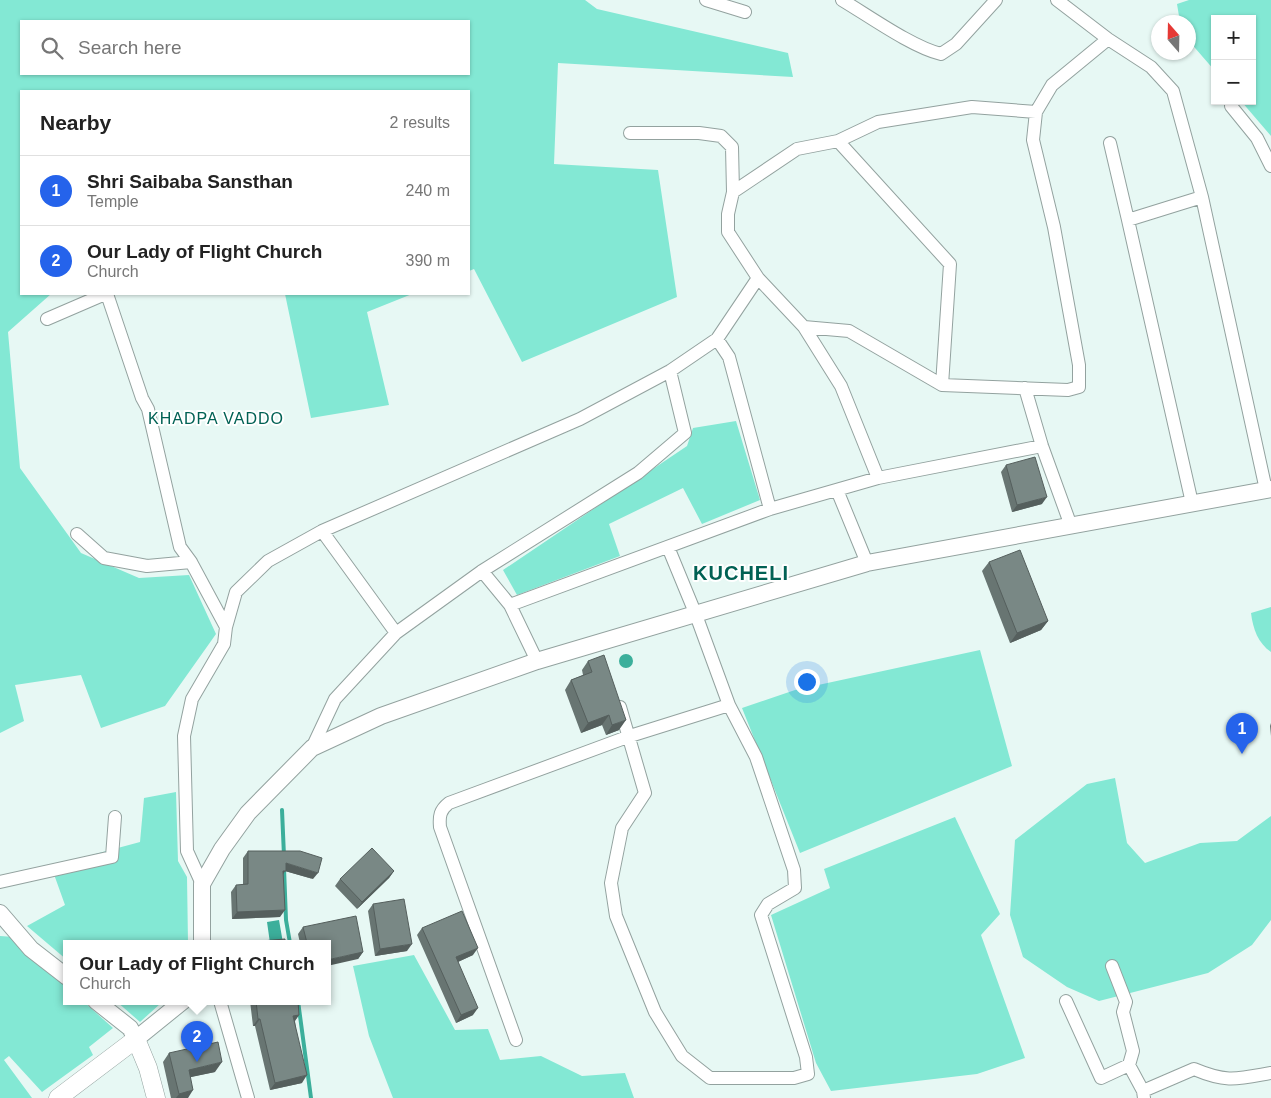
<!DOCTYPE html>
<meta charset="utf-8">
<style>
:root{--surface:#fff;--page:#f6f6f6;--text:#222;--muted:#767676;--line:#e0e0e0;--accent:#2563eb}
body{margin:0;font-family:Arial,sans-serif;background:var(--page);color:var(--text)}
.controls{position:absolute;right:15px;top:15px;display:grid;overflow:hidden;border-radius:0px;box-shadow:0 1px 4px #0004}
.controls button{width:45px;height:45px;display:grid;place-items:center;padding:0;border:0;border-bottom:1px solid var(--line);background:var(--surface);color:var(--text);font:25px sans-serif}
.compass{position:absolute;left:1151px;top:15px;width:45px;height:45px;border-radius:50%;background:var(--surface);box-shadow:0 1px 4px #0004;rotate:340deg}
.you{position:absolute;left:806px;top:681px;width:18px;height:18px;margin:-12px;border:4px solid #fff;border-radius:50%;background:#1a73e8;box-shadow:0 0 0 8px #1a73e833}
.badge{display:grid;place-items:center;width:32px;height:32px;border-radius:50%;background:var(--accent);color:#fff;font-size:16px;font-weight:700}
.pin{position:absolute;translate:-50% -41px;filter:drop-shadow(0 1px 2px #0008)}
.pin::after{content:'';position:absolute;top:26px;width:18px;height:15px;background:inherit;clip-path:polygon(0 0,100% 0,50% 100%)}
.popup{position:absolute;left:63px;top:940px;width:268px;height:65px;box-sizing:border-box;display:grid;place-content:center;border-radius:0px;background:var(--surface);filter:drop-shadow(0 1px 4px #0005);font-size:16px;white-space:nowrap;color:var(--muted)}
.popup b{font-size:19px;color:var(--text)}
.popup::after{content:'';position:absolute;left:50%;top:100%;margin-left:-10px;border:10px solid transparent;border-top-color:var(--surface)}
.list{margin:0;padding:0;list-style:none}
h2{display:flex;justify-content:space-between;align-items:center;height:65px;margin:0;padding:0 20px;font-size:21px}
h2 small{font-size:16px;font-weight:400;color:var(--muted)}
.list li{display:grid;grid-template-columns:32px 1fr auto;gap:15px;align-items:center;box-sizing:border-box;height:70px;padding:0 20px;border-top:1px solid var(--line)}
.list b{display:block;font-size:19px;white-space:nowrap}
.list p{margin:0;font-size:16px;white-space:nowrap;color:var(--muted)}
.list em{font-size:16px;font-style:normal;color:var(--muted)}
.icon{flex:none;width:28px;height:28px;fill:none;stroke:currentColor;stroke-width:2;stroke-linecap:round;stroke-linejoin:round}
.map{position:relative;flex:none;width:1271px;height:1098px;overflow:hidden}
.search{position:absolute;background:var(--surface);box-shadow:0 1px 4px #0004;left:20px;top:20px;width:450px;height:55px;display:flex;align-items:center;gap:12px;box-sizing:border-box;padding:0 18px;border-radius:0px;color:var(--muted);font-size:19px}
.panel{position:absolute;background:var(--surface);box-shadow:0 1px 4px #0004;left:20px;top:90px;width:450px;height:205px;border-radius:0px}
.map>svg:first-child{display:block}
.green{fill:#83e8d4;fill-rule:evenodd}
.water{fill:#3caf9b}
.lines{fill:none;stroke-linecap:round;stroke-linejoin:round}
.stream{stroke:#3caf9b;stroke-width:4}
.minor-casing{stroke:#93a29f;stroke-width:14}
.tertiary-casing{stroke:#93a29f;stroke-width:18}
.secondary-casing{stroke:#93a29f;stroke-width:19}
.minor{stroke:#fff;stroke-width:12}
.tertiary{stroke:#fff;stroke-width:16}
.secondary{stroke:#fff;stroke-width:18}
.wall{fill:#687572}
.shaded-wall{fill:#555f5d}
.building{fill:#798885;stroke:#555f5d}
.labels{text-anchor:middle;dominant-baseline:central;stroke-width:4;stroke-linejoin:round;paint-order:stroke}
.neighbourhood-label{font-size:16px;letter-spacing:1px;fill:#016154;stroke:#fff}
.district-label{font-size:20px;font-weight:bold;letter-spacing:1px;fill:#016154;stroke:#fff}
</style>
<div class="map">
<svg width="1271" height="1098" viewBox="0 0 1271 1098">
<rect width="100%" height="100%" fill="#e7f8f4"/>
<path class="green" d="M0 0H585L597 9 788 53 793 77 558 63 554 164 658 170 677 297 522 362 474 269 469 271V91H21V294H51L8 332 20 468 81 553 139 578 189 575 216 634 165 706 101 728 81 675 15 685 24 721 0 733ZM21 21H469V74H21Z
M1189 0H1271V136L1241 101H1252V19H1215V71L1189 41 1188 22H1180L1177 4Z
M285 294H412L367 312 389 405 311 418Z
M736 421 760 500 702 524 683 488 609 524 620 556 517 595 503 570 687 446 693 428Z
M1271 607V652C1258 643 1253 629 1251 613Z
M980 650 1012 766 800 853 742 708 795 690Z
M1115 778 1127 843 1145 863 1200 843 1237 841 1271 816V920L1252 945 1208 973 1099 1001 1067 987 1023 957 1010 915 1015 840 1087 784Z
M176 792 178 861 187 877 188 943H67V960L27 926 65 905 51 866 140 842 144 798Z
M955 817 1000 914 981 935 1025 1058 977 1074 831 1091 816 1063 771 915 830 888 824 869Z
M0 936 14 937 67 986V1001H83L113 1028 89 1047 93 1055 42 1092 9 1056 4 1060 32 1098H0Z
M414 955 455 1030 488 1029 500 1060 541 1056 582 1076 625 1073 634 1098H393L369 1036 353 966Z
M116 1001H159L160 1004 140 1022Z"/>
<path class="water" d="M619 661a7 7 0 1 1 14 0a7 7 0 1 1-14 0Z
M279 920 283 943H270L267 922Z"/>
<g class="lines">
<path class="stream" d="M282 810 284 856
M284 868 286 920 290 943
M298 1001 311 1098"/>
<g class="minor-casing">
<path id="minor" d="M706 0 745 12
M842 0C869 16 912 47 941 54L956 44 996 0
M1057 0 1108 39 1151 67 1173 91 1202 197 1266 490
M1231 106 1257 138 1271 166
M630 133H699L721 136 732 147 733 192 728 214V232L758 278 804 327 841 386 878 478
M838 141 950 264 942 385
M1110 143 1128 220
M733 192 797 149 838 141 878 122 972 107 1036 112
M107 294 142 398 148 409 180 547 191 562 226 627
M47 319 105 294
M804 327 849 331 942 385 1068 390 1079 387V365L1054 227 1033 140 1036 112 1052 85 1108 39
M717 339 729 357 770 509
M1025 388 1042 446 1071 526
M837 490 867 563
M1192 503 1128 220 1202 197
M322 531 396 633
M77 534 104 558 147 566 191 562
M482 571 510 605 537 661
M510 605 770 509 878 478 1042 446
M620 707 645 793 622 828 611 883 616 916 655 1012 682 1056 710 1078H794L808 1074 806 1057 761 915 768 904 795 888 794 870 756 757 729 705 696 615 668 547
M312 748 335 699 396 633 482 571 638 473 685 433 670 371
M0 882 112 857 115 817
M202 884 187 851 184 736 192 699 224 644 226 627 236 592 268 561 322 531 580 419 670 371 717 339 758 278
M1112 966 1126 1002 1123 1012 1133 1051 1129 1065
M220 1001 248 1098
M1066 1001 1101 1078 1129 1065 1143 1091
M516 1040 440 827C439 816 440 810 449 803L630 736 729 705
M1144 1098 1143 1091 1194 1069C1227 1083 1237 1079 1271 1073"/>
</g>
<g class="tertiary-casing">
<path id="tertiary" d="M0 913 31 949 67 977
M202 943V884L222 849 248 813 312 748 381 716 537 661 867 563 1271 489
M96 1001 130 1028 136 1039 183 1001"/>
</g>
<g class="secondary-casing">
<path id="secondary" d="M58 1098 136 1039 148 1068 156 1098"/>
</g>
<use href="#minor" class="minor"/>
<use href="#tertiary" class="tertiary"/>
<use href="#secondary" class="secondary"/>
</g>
<path class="wall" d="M1006 465 1042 504 1012 512 1001 472Z
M989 562 1048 621 1041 630 1010 643 982 571Z
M588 661 619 730 606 735 602 725 581 733 565 690 571 680 583 675 582 670Z
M1271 723V736L1270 726Z
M248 851 313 879 285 871 283 874 280 917 232 919 231 892 236 885H243V858Z
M394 871 389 878 357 909 335 886 340 879Z
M373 904 407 951 375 956 368 911Z
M303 927 363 952 358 959 327 943H300L298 934Z
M422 928 473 955 458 962 473 1015 456 1023 417 935Z
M250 1001H298L299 1015 295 1021 302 1083 270 1090 255 1026H253Z
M169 1053 215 1072 190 1077 188 1098H171L163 1062Z"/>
<path class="shaded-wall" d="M1047 497 1042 504 1012 512 1017 505Z
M1048 621 1041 630 1010 643 1017 633Z
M609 715 602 725 581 733 588 723Z
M626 720 619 730 606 735 612 725Z
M286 863 318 873 313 879 285 871 281 878Z
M394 871 389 878 357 909 362 902Z
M285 910 280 917 232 919 237 912Z
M412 944 407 951 375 956 380 949Z
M478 948 473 955 451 965 456 957Z
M363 952 358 959 327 966V960Z
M478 1008 473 1015 456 1023 461 1015Z
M299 1015 294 1022 293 1016Z
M258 1019H260L255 1026H253Z
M222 1062 215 1072 182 1079 189 1070Z
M307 1075 302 1083 270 1090 275 1083Z
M193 1090 188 1098H176L179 1094Z"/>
<path class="building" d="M1035 457 1047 497 1017 505 1006 465Z
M1020 550 1048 621 1017 633 989 562Z
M604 655 626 720 612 725 609 715 588 723 571 680 592 672 588 661Z
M372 848 394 871 362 902 340 879Z
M248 851H300L322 858 318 873 286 863V871H283L285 910 237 912 236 885 248 884Z
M404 899 412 944 380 949 373 904Z
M462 911 478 948 456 957 478 1008 461 1015 422 928Z
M356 916 363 952 327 960V943H307L303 927Z
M285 939V943H238Z
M256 1001H298L299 1015 293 1016 307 1075 275 1083 260 1019H258Z
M218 1042 222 1062 189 1070 193 1090 179 1094 169 1053Z"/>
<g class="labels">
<g class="neighbourhood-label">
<text x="216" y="418">KHADPA VADDO</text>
</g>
<g class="district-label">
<text x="741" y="573">KUCHELI</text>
</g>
</g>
</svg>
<div class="controls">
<button>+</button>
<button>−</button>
</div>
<svg class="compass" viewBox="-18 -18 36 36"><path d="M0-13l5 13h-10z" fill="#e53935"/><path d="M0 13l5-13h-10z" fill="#767676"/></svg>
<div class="you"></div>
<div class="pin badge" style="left:1242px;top:754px">1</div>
<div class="pin badge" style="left:197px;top:1062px">2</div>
<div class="popup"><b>Our Lady of Flight Church</b>Church</div>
<div class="search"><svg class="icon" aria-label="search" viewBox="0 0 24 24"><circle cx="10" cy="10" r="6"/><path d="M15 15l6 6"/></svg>Search here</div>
<section class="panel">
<h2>Nearby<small>2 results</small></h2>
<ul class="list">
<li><span class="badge">1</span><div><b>Shri Saibaba Sansthan</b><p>Temple</p></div><em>240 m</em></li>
<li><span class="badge">2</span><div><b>Our Lady of Flight Church</b><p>Church</p></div><em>390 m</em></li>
</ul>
</section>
</div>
